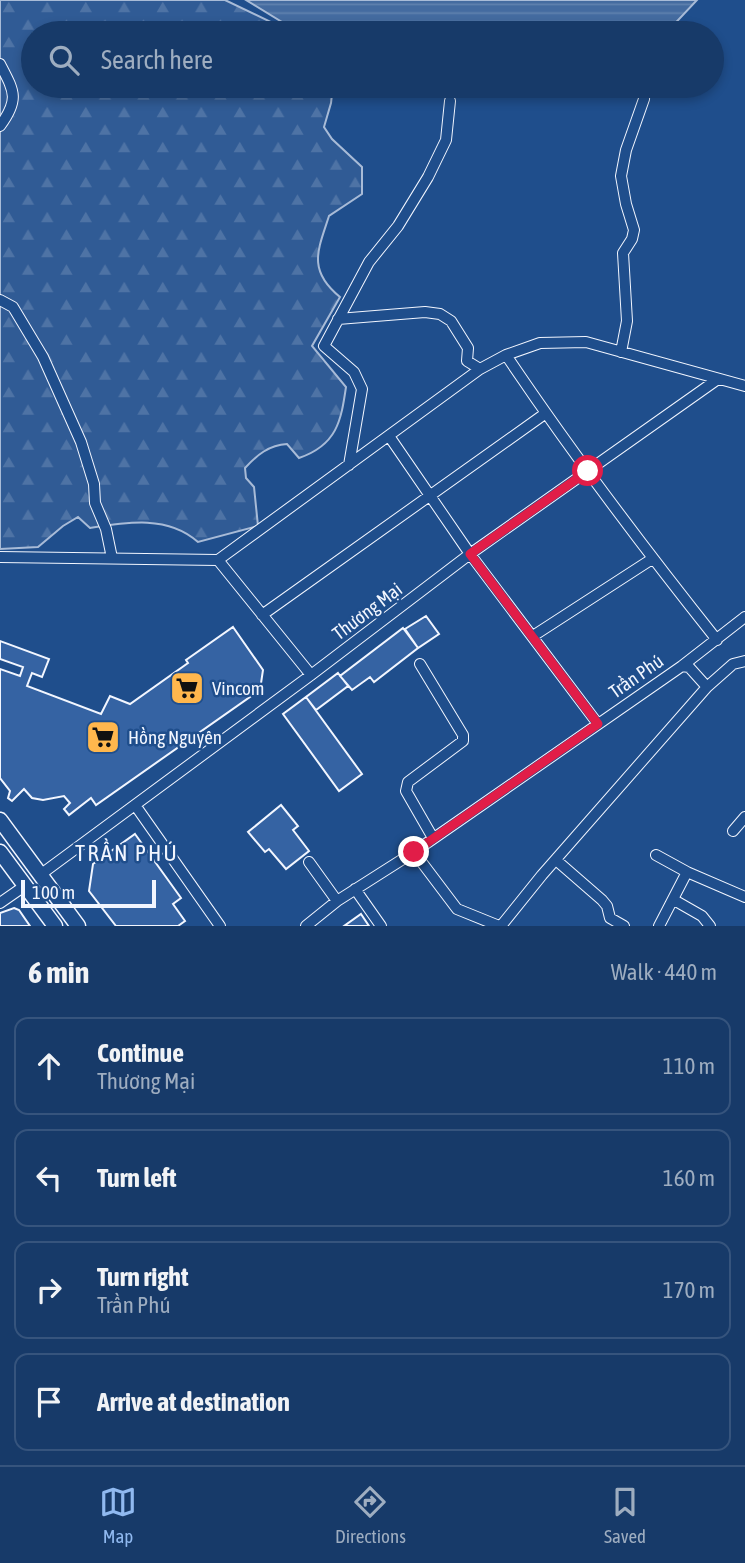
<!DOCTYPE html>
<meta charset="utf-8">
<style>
:root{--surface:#173a69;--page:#20416f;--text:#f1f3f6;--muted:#9eadc0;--line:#36547d;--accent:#90b9f0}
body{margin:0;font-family:"Asap Condensed",sans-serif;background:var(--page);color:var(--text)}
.scale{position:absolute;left:21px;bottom:18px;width:135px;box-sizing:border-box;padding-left:7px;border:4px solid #f2f6ff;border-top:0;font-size:19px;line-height:24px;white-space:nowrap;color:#f2f6ff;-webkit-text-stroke:5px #1f4e8c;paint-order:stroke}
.stop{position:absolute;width:21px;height:21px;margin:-16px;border:5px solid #e11d48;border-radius:50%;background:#fff}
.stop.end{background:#e11d48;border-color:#fff;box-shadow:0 2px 7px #0008}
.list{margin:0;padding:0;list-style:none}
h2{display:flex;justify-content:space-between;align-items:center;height:91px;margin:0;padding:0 28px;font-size:30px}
h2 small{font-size:23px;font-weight:400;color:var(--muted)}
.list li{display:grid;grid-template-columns:46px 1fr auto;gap:21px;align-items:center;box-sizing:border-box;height:98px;margin:0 14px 14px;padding:0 14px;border:2px solid var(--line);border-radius:14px}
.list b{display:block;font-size:26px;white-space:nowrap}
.list p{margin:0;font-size:23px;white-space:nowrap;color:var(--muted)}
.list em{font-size:23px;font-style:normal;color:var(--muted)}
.icon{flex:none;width:38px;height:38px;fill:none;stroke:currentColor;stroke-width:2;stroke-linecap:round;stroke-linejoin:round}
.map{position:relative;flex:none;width:745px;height:926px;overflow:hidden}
.search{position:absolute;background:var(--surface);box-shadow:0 4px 10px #0003;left:21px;right:21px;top:21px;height:77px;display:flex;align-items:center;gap:18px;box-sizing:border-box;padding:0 24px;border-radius:38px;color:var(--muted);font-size:26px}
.sheet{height:539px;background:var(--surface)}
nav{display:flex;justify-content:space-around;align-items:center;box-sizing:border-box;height:98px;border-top:2px solid var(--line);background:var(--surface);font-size:19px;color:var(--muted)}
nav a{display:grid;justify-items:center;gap:4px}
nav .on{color:var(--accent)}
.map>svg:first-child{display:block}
.forest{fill:url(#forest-firs);stroke:#a8bbd7;stroke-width:2}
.water{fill:url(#water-rules);stroke:#a8bbd7;stroke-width:2}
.building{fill:#3563a3;stroke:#f2f6ff;stroke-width:2}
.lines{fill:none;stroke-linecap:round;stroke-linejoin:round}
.minor-casing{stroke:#f2f6ff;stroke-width:12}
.highway-casing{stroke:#f2f6ff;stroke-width:17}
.minor{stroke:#1f4e8c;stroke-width:10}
.highway{stroke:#1f4e8c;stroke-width:14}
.route{stroke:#e11d48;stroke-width:9}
.labels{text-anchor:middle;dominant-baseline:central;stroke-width:5;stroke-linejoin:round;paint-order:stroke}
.street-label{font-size:19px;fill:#f2f6ff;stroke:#1f4e8c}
.poi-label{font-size:19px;fill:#f2f6ff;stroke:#1f4e8c;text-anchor:start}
.quarter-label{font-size:23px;letter-spacing:2px;fill:#f2f6ff;stroke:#1f4e8c}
</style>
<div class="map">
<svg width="745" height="926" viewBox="0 0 745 926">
<defs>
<pattern id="forest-firs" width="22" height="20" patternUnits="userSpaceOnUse" patternTransform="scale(1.75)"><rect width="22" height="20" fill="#305b95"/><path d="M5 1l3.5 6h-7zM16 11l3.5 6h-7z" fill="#4e73a5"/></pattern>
<pattern id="water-rules" width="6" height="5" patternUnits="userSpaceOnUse" patternTransform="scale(1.75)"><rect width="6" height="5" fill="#446ba0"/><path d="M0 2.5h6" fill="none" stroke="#5f81ae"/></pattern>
</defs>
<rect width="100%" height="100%" fill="#1f4e8c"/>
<path class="forest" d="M0 0H225L271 22 283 33H33V86H333L331 103 324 127 332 139 362 167V194L329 216C318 250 307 270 340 297L312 346 346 387C341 421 337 445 299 458L287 444C269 445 257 455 245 468L246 478 254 487 258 526 198 542C168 515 127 522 90 528L78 517 63 526 38 547 0 549Z"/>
<path class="water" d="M246 0H697L666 33H300Z"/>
<path class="building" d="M426 616 439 634 418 648 405 629Z
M233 627 263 670 260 690 96 805 91 798 69 815 64 809 70 803 64 796 43 800 32 798 24 789 12 801 8 798 10 791 0 778V669L20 676 23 667 0 659V641L49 659 42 677 32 673 27 686 101 714 110 696 130 704 188 663 186 660Z
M403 628 418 648 374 682 370 677 352 690 340 676Z
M338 673 348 686 316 710 306 697Z
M306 697 362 774 339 791 283 714Z
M281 805 298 826 293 830 309 851 286 869 269 849 265 852 248 832Z
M135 834 181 898 173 904 185 921 178 926H116L89 891 93 864Z
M14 908 19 910 30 926H0V913Z
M361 914 369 926H344Z"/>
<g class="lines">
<g class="minor-casing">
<path id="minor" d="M0 64C14 91 20 99 0 126
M0 300 13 307 43 357 81 442 94 484 95 503 106 529 112 558
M338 319 425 312 440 314 451 321 468 348 467 361 480 369
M621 352 627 321 623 253 632 239 634 230 626 204 621 176 626 150 644 99 645 86
M506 355C572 453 643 547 717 640
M389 436 470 554 598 724
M349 465 362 389 354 372 324 346 369 262 398 226 428 177 446 140 450 101
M0 557 218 560 480 369 506 355 540 343 586 342 745 386
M218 560 311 675
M262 615 546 413
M533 636 652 559
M420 664 463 735V741L408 782 406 791 433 838
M682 666 745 617
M135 805 220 926
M733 831 745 817
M414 852 457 909 499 926
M656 855 687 872
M556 860 602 900 607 906 610 918 624 926
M309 862 337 901
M40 875 311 675 470 554 718 379
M355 889 381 926
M674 900 702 916 710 926
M0 903 26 885
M306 926 337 901 414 852 682 666 689 667 707 687
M501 926 542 875 707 687 733 664 745 661
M659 926 687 872 745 897"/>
</g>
<g class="highway-casing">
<path id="highway" d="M0 820 78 926
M0 852 55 926"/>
</g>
<use href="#minor" class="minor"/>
<use href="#highway" class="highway"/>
</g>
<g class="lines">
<path class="route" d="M414 852 598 724 470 554 588 471"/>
</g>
<defs>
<g id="supermarket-square" transform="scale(1.75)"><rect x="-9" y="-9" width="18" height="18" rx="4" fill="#ffb74d" stroke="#1f4e8c"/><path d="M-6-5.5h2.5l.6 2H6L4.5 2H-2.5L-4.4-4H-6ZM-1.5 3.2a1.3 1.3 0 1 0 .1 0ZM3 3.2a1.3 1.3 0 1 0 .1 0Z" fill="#111"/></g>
</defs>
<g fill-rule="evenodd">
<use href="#supermarket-square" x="187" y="688"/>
<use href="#supermarket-square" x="103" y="737"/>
</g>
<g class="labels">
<g class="street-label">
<text transform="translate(367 611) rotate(-37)">Thương Mại</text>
<text transform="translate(636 676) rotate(-35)">Trần Phú</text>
</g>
<g class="poi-label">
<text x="212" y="688">Vincom</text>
<text x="128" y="737">Hồng Nguyên</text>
</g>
<g class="quarter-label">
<text x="127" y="853">TRẦN PHÚ</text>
</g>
</g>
</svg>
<div class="scale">100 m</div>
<div class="stop" style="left:588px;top:471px"></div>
<div class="stop end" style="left:414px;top:852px"></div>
<div class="search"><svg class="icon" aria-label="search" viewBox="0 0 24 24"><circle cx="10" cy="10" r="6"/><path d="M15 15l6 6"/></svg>Search here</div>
</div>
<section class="sheet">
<h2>6 min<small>Walk · 440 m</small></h2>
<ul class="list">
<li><svg class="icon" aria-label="ahead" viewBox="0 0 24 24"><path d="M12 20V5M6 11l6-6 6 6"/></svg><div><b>Continue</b><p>Thương Mại</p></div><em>110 m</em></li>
<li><svg class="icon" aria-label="left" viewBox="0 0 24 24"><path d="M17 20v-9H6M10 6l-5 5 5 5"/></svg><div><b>Turn left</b></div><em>160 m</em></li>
<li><svg class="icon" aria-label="right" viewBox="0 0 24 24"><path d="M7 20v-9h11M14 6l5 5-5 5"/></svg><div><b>Turn right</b><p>Trần Phú</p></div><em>170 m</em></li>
<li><svg class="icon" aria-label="arrive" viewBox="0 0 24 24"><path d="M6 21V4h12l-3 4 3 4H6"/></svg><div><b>Arrive at destination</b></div></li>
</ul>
</section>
<nav>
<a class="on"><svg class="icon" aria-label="map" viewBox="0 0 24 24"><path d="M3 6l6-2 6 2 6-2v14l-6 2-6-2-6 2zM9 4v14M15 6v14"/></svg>Map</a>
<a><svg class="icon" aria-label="directions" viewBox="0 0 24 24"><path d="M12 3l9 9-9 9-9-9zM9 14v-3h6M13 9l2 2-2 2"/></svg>Directions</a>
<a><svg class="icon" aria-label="saved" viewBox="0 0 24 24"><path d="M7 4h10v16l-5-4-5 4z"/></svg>Saved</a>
</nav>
